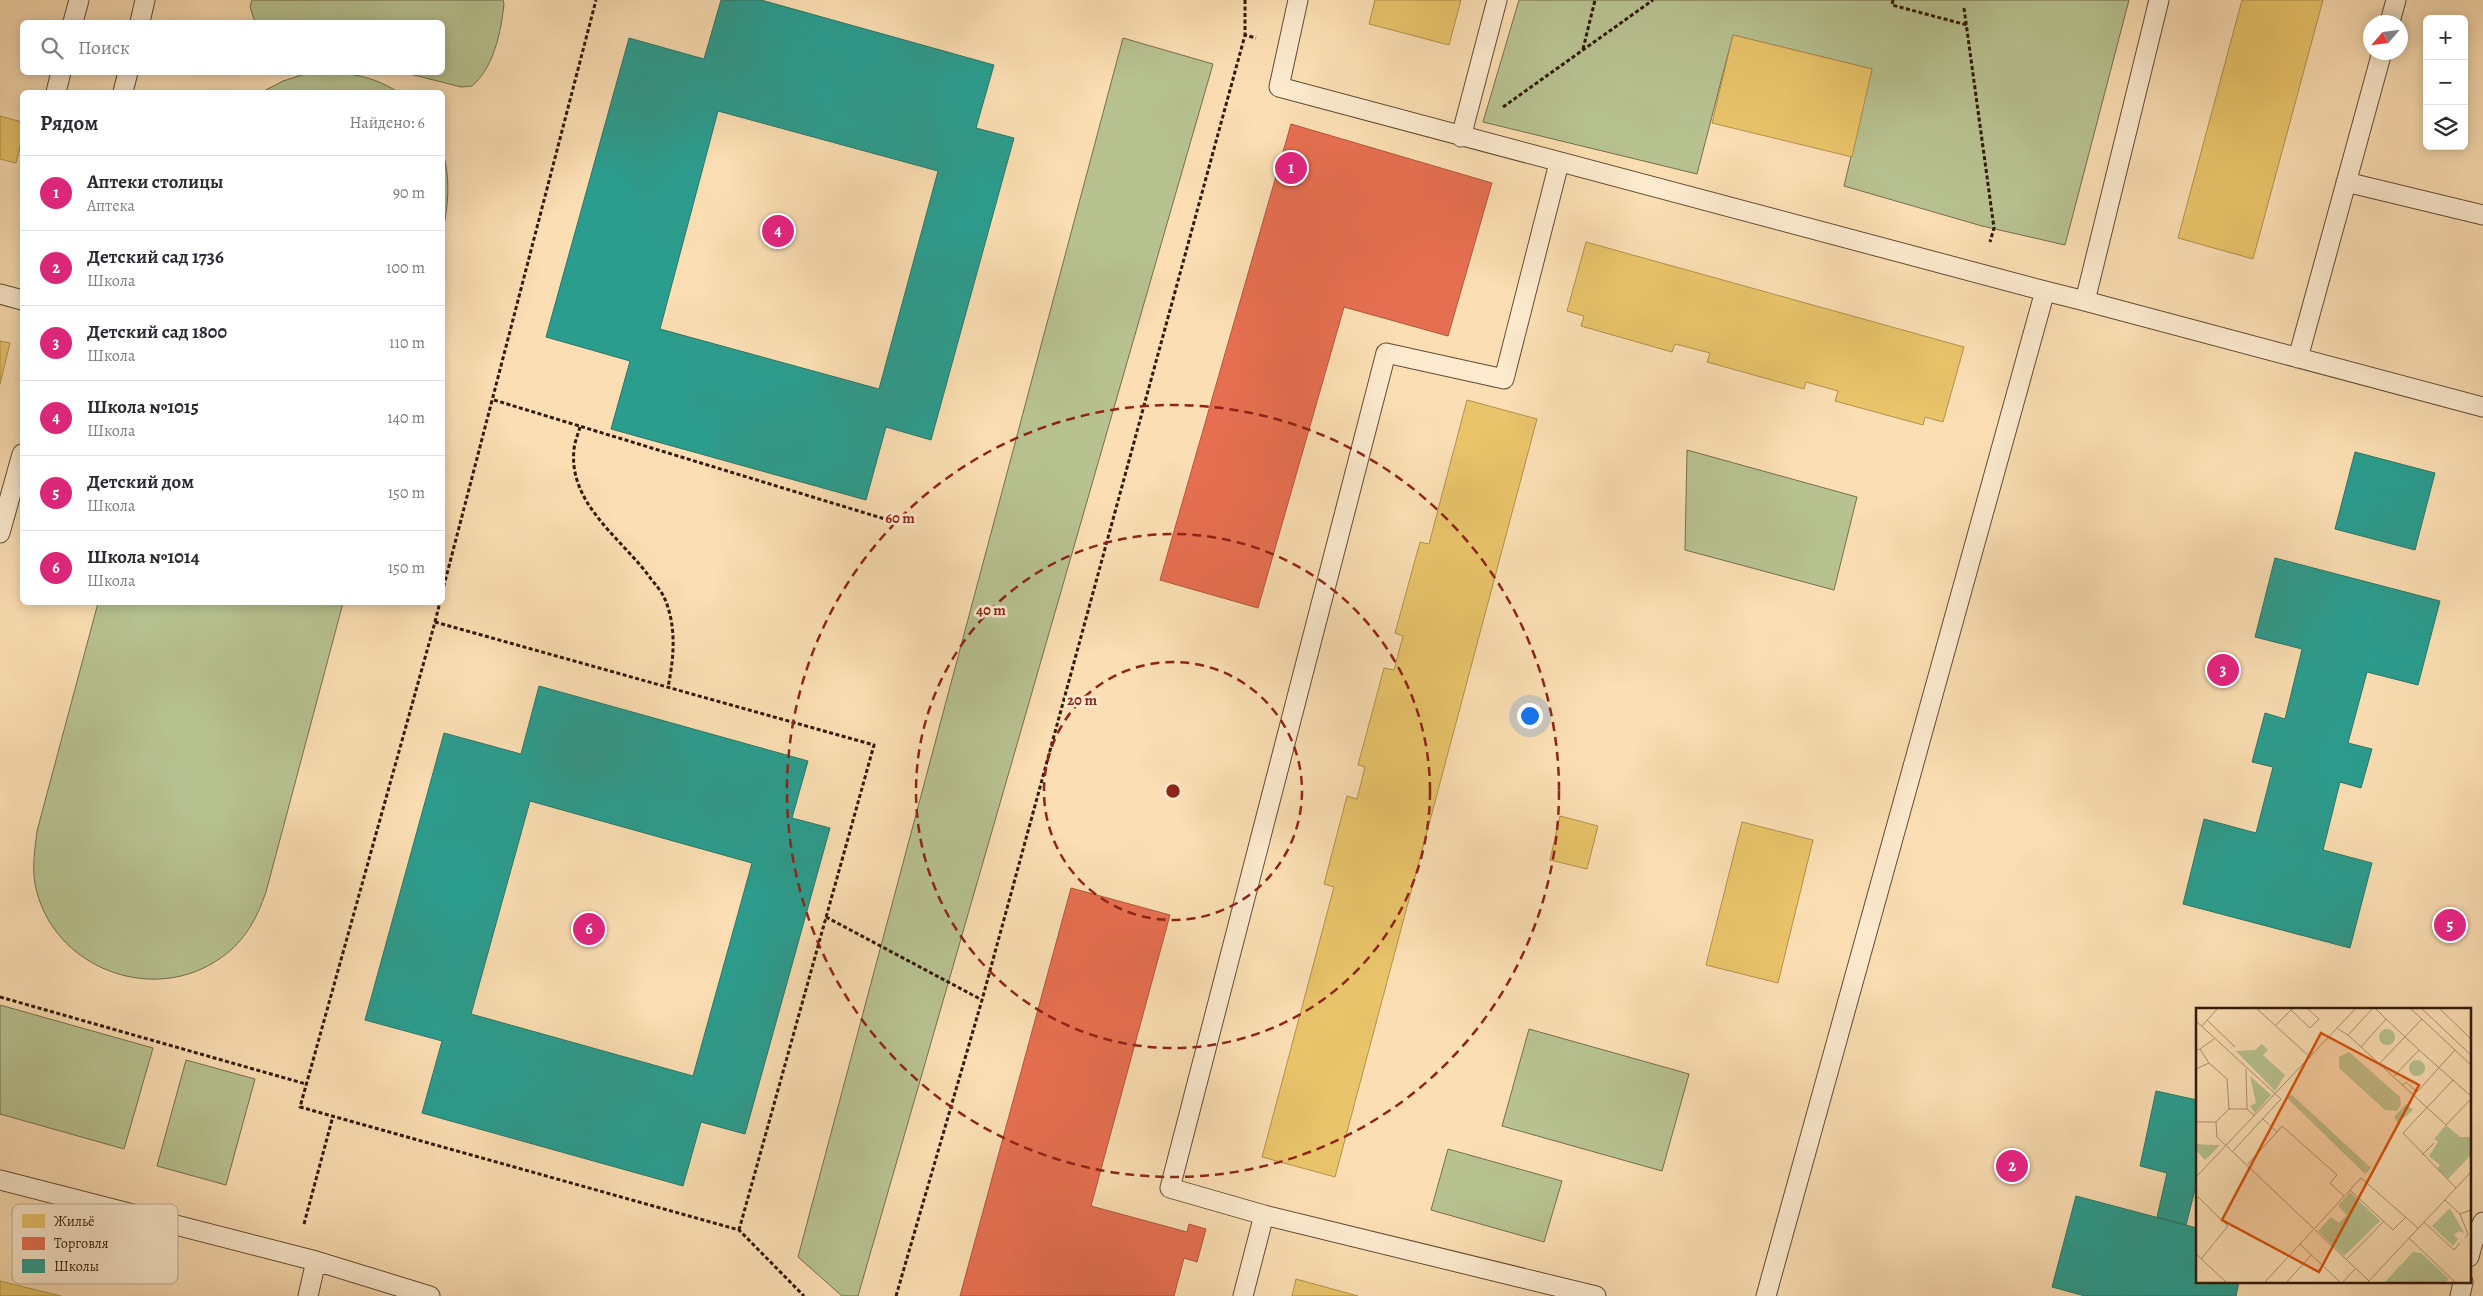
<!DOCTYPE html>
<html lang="ru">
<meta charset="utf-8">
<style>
:root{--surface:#fff;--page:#f2f2f3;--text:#2b2b33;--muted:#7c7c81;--line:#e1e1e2;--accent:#db2777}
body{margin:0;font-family:Alegreya,serif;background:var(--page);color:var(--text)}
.controls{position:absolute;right:15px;top:15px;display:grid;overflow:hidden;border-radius:8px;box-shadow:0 2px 12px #0003}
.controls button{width:45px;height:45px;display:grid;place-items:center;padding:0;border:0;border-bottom:1px solid var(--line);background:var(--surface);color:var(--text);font:25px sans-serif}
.compass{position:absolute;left:2363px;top:15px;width:45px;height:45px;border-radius:50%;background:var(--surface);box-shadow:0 2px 12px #0003;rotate:242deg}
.you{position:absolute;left:1529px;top:715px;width:18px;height:18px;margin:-12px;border:4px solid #fff;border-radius:50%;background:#1a73e8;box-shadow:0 0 0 8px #1a73e833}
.badge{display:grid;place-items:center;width:32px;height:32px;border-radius:50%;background:var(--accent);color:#fff;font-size:16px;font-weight:700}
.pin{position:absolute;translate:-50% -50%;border:2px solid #fff;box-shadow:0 1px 5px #0006}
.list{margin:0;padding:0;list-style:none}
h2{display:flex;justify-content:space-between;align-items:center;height:65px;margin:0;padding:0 20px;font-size:21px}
h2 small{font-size:16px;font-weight:400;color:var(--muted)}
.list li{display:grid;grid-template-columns:32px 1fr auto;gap:15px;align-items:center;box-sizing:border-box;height:75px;padding:0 20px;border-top:1px solid var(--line)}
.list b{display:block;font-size:19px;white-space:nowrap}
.list p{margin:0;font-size:16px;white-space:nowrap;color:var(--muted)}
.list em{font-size:16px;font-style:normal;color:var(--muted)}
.icon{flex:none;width:28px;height:28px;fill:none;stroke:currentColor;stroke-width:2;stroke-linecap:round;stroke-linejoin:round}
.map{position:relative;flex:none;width:2483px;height:1296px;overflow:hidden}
.search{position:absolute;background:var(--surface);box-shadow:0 2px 12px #0003;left:20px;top:20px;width:425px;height:55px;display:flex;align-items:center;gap:12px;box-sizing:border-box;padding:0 18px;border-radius:8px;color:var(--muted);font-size:19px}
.panel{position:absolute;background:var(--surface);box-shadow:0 2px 12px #0003;left:20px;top:90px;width:425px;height:515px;border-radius:8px}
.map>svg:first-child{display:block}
.green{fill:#b8c291;stroke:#756e4d}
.homes{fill:#e9c46a;stroke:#b2914d}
.shops{fill:#e76f51;stroke:#b1563b}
.schools{fill:#2a9d8f;stroke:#2c7667;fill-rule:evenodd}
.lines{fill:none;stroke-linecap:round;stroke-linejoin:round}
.lane-casing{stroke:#644b34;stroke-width:21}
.path{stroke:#321a09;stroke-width:3;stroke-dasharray:4 2.5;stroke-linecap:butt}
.lane{stroke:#fceace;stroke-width:19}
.ring{fill:none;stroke:#8f2418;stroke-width:2.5;stroke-dasharray:9 6}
.inset-road{fill:none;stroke:#ab906f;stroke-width:1}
.view{fill:#d6530c;fill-opacity:0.15;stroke:#d6530c;stroke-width:2.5}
.inset-edge{fill:none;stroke:#321a09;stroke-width:2.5}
.key{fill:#fceace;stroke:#bfac93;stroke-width:1}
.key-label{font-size:14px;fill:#321a09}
.centre{fill:#8f2418;stroke:#fceace;stroke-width:2.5}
.ring-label{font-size:15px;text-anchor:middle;font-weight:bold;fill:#8f2418;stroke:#fceace;stroke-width:5;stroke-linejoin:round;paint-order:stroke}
</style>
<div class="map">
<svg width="2483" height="1296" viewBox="0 0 2483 1296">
<rect width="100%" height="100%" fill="#fbdeb3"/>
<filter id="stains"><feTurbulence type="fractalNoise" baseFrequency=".004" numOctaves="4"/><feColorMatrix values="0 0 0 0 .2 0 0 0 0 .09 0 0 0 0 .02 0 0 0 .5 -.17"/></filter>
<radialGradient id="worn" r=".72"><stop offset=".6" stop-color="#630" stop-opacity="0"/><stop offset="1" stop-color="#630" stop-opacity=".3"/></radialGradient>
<path class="green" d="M252 0H503L504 4C501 32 494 67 472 86L461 87 406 73 442 72V22H255L250 7Z
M1519 0H2129L2065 245 1982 226 1844 186 1872 69 1733 35 1697 174 1483 122Z
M1123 38 1213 64 858 1296H842L798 1257Z
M311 72C343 72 370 74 398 92H262L283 81Z
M443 152C450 178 449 203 443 229Z
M1687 450 1857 497 1834 590 1685 550Z
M98 603H343L266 892C257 918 245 941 222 957 154 1007 51 968 35 884 32 866 35 849 37 831Z
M0 1005 153 1048 124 1149 0 1114Z
M1529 1029 1689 1074 1662 1171 1502 1126Z
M186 1060 255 1079 226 1185 157 1166Z
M1448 1149 1562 1181 1544 1242 1431 1210Z"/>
<path class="homes" d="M1375 0H1461L1449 45 1369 24Z
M2242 0H2323L2253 259 2178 238Z
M1733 35 1872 69 1852 157 1712 123Z
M0 116 22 122V138L16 163 0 159Z
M1586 242 1964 347 1943 422 1925 417 1923 425 1835 401 1838 391 1806 382 1804 389 1707 362 1710 353 1675 344 1672 352 1581 326 1584 316 1567 311Z
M0 341 10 343 0 384Z
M1467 400 1537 419 1335 1177 1262 1157 1334 887 1324 884 1347 796 1357 799 1365 767 1358 765 1384 668 1394 670 1403 636 1395 633 1420 542 1429 544Z
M1560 816 1598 826 1587 869 1550 860Z
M1742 822 1813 840 1778 983 1706 965Z
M1296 1279 1358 1296H1292Z
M0 1281 61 1296H0Z"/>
<path class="shops" d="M1291 124 1492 183 1448 336 1344 307 1258 608 1160 580Z
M1071 888 1170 915 1091 1206 1187 1232 1189 1224 1206 1229 1197 1262 1184 1258 1174 1296H960Z"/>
<path class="schools" d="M721 0H761L994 65 976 128 1014 138 931 440 886 427 866 500 611 429 630 361 546 337 629 38 704 59ZM718 111 938 171 879 389 660 329Z
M2355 452 2435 473 2415 550 2335 529Z
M2275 558 2440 601 2418 685 2367 672 2348 743 2372 749 2361 788 2340 782 2323 850 2372 863 2350 948 2183 904 2204 819 2256 833 2273 767 2252 762 2265 713 2285 719 2302 649 2255 637Z
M539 686 808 761 792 818 830 828 745 1134 701 1122 683 1186 422 1113 442 1041 365 1020 444 733 521 754ZM530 801 752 863 693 1076 471 1014Z
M2156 1091 2197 1100V1182L2186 1225 2157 1217 2167 1173 2140 1166Z
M2076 1196 2197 1228V1282H2239L2236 1296H2085L2052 1287Z"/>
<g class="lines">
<g class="lane-casing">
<path id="lane" d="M1298 0 1279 87 2045 291
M73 22 79 0
M140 22 145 0
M2390 22 2396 0
M56 92 61 72
M123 92 128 72
M1461 137 1497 0
M2346 182 2483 215
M0 294 22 300
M2085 301 2483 407
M2298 358 2382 52
M0 533 22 454
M0 1180 316 1261 430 1296
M1264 1215 1596 1296
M2469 1257 2473 1242 2483 1222
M308 1296 316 1261
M1243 1296 1264 1215 1170 1188 1386 353 1504 379 1559 163
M1766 1296 2045 291 2085 301 2159 0
M2460 1296 2463 1282"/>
</g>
<path class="path" d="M1245 0V35
M1893 0 1892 5 1967 25
M1964 8 1994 228 1990 242
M1583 49 1595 0
M1503 107 1653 0
M494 400 898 523
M580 427C578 434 575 441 574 449 568 505 623 539 651 579 656 585 661 591 664 597 677 626 674 658 668 687
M442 593 596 0
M435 622 440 602
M826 917 982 1000
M0 997 306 1084
M304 1224 333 1116
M739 1230 874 745 435 622 300 1107 739 1230 804 1296
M896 1296 982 1000 1245 35 1256 38"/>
<use href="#lane" class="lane"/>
</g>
<g class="ring">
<circle cx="1173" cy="791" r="129"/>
<circle cx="1173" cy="791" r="257"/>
<circle cx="1173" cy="791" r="386"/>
</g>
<g transform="translate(2196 1008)">
<rect width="275" height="275" fill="#fbdeb3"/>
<path d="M183 29a8 8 0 1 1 16 0a8 8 0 1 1-16 0ZM66 36 72 42 67 47 89 67 79 83 40 43 59 42ZM153 44 204 89 205 97 201 103 189 102 143 60V49ZM213 60a8 8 0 1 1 16 0a8 8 0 1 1-16 0ZM54 68 75 87 59 105 54 98 60 95ZM96 87 175 160 169 166 90 89ZM210 96 217 102 202 115 198 109ZM250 117 264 129H275V147L252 171 241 161 244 157 233 148 242 134 238 131ZM0 136 17 137H24L9 152 0 142ZM154 184 184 213 148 248 122 223 135 209 143 215 151 207 142 198ZM254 200 268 225 263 223 258 227 262 231 257 238 236 218ZM217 244 225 245 253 271 249 275H188Z" fill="#b8c291"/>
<path class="inset-road" d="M60 0 115 50M179 0 190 11M214 0 275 57M225 0 275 47M243 0 275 31M95 2 114 20 123 11 111 0M11 12 39 39M0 13 85 91 37 143M6 18 22 0M79 18 97 0M142 21 152 27 250 117 275 91M152 27 177 0M165 39 190 11 223 42M4 41 18 31M0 42 4 41 13 55M183 56 226 11M0 61 13 55 31 71 33 101M50 61 51 101M197 69 223 42 275 88M257 72 207 125 260 180M206 78 210 74 221 84 259 42M59 108 51 101H33L20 114 21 129 173 273M67 111 81 124 86 118 141 167 134 175 148 188M0 114H20M226 147 238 135M52 156 81 124M0 169 160 0M154 182 197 222 210 209M0 191 2 189 32 218 5 251M249 192 264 206 275 202M264 206 272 226 269 230M228 214 258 242 264 235M119 220 165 170 222 220M213 230 260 275M104 236 145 275M0 246 31 275M150 252 188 213M68 275 117 222M90 275 115 247M146 275 159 261M171 275 275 164"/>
<path class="view" d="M125 25 223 77 123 264 26 212Z"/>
<rect width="275" height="275" class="inset-edge"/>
</g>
<rect x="12" y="1204" width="166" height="80" rx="8" class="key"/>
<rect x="22" y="1214" width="23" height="14" fill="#e9c46a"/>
<rect x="22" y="1237" width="23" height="13" fill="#e76f51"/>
<rect x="22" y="1259" width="23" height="14" fill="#2a9d8f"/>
<g class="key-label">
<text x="54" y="1226">Жильё</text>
<text x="54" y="1248">Торговля</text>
<text x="54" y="1271">Школы</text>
</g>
<circle cx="1173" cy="791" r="8" class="centre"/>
<g class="ring-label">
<text x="900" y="523">60 m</text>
<text x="991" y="615">40 m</text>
<text x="1082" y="705">20 m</text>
</g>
<rect width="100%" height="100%" filter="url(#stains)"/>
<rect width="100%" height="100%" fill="url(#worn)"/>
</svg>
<div class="controls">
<button>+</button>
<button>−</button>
<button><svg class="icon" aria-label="layers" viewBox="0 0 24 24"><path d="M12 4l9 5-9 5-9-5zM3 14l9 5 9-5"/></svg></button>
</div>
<svg class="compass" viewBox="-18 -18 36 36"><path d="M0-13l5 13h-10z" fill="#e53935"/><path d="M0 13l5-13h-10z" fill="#7c7c81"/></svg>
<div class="you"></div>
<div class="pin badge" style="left:1291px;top:168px">1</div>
<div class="pin badge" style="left:2012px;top:1166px">2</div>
<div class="pin badge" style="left:2223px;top:670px">3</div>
<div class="pin badge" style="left:778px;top:231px">4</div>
<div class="pin badge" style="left:2450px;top:925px">5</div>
<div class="pin badge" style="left:589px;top:929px">6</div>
<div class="search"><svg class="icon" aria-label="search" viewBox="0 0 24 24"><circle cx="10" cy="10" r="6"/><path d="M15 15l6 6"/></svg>Поиск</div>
<section class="panel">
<h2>Рядом<small>Найдено: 6</small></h2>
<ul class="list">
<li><span class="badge">1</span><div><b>Аптеки столицы</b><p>Аптека</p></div><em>90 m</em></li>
<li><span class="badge">2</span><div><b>Детский сад 1736</b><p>Школа</p></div><em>100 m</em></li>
<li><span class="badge">3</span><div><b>Детский сад 1800</b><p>Школа</p></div><em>110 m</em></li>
<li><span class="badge">4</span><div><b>Школа №1015</b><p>Школа</p></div><em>140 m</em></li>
<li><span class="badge">5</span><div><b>Детский дом</b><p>Школа</p></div><em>150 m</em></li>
<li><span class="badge">6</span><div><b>Школа №1014</b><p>Школа</p></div><em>150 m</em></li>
</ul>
</section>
</div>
